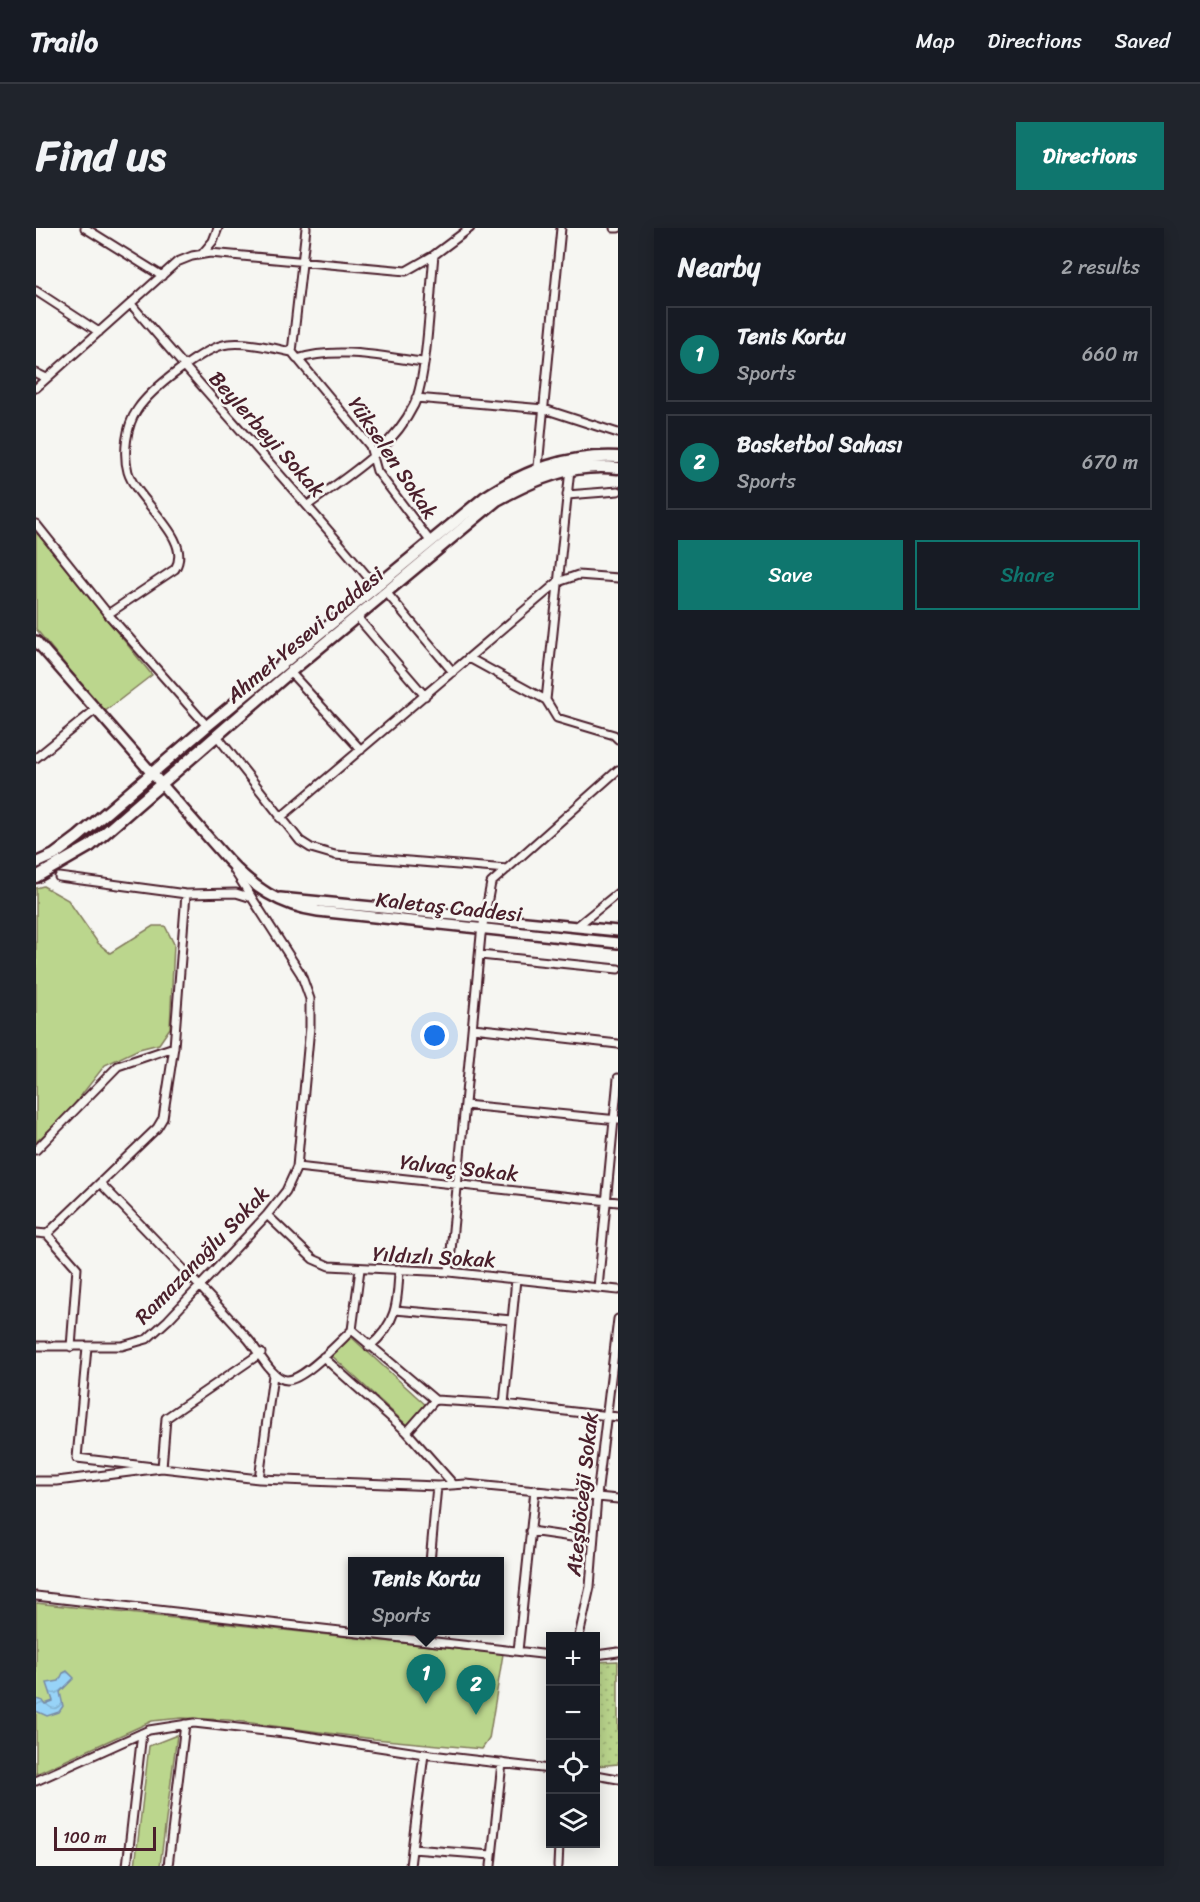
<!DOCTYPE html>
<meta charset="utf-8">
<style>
:root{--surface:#171b24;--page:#20242c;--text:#f1f3f6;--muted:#9ea1a6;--line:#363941;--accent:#0f766e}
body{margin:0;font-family:Sriracha,sans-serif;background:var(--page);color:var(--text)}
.controls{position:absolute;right:18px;bottom:18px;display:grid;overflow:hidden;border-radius:0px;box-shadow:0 3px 15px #0003}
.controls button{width:54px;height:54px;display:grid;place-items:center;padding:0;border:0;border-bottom:2px solid var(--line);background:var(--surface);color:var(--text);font:30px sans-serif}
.scale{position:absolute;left:18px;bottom:15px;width:102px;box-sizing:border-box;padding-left:6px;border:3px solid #4a1f2b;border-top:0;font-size:16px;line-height:21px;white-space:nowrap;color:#4a1f2b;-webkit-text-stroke:4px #f6f6f2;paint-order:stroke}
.you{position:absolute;left:399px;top:808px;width:21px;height:21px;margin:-15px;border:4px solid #fff;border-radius:50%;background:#1a73e8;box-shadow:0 0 0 9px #1a73e833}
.badge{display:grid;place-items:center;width:39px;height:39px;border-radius:50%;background:var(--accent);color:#fff;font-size:20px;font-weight:700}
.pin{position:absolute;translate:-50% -50px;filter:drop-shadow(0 2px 3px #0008)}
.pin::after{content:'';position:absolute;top:32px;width:21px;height:18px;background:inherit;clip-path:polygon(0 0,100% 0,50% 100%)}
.popup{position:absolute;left:312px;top:1329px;width:156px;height:78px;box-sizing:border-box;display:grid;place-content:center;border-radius:0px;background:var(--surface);filter:drop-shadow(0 2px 4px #0005);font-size:20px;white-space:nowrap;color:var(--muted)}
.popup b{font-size:22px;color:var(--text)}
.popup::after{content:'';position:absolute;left:50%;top:100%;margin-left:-12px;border:12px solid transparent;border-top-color:var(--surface)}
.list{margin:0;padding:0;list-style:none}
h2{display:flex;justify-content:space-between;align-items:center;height:78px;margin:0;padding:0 24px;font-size:26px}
h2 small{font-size:20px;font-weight:400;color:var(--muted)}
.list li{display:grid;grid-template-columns:39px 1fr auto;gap:18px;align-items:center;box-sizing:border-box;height:96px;margin:0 12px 12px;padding:0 12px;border:2px solid var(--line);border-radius:0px}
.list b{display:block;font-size:22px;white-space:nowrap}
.list p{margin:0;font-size:20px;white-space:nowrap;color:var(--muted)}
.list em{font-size:20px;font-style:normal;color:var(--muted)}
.actions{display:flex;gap:12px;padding:18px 24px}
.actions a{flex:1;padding:14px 0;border:2px solid var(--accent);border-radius:0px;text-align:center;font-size:21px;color:var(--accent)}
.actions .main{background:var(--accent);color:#fff}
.icon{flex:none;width:33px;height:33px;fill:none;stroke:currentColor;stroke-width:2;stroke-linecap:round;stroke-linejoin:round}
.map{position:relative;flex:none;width:582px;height:1638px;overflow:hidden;border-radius:0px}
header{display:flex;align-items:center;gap:36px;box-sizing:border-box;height:84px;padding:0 30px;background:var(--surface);border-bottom:2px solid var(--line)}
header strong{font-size:28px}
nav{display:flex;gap:33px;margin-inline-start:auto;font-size:21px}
.intro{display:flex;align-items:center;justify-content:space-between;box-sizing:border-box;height:144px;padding:0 36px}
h1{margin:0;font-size:42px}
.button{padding:15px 27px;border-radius:0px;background:var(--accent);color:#fff;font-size:21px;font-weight:700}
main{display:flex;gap:36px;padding:0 36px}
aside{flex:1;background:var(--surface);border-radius:0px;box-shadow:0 3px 15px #0003}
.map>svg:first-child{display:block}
.green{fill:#bbd68d;stroke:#827a5c;stroke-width:1.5}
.garden{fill:url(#garden-dots);stroke:#827a5c;stroke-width:1.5}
.water{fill:url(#water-waves);stroke:#788ba5;stroke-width:1.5}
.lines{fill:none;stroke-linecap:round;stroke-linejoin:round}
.minor-casing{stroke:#4a1f2b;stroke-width:11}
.tertiary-casing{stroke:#4a1f2b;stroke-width:14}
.secondary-casing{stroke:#4a1f2b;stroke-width:15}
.minor{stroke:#f6f6f2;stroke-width:7}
.tertiary{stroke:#f6f6f2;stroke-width:9}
.secondary{stroke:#f6f6f2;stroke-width:10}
.labels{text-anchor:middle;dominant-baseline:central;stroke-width:5;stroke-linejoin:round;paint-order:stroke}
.street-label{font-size:21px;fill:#4a1f2b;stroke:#f6f6f2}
</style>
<header>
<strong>Trailo</strong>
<nav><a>Map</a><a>Directions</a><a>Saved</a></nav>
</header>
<div class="intro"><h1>Find us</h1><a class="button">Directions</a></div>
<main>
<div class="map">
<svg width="582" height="1638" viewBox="0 0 582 1638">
<defs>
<pattern id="garden-dots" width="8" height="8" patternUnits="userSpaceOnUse" patternTransform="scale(1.5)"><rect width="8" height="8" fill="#bbd68d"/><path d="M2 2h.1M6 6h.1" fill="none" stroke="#a2b77a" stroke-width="1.8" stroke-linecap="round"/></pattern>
<pattern id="water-waves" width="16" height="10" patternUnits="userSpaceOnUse" patternTransform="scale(1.5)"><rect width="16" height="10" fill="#97d3f7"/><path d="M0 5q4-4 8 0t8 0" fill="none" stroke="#84b5d4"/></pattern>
</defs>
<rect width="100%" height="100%" fill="#f6f6f2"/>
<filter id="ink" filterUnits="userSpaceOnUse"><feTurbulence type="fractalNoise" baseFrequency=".0167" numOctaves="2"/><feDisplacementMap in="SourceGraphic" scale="12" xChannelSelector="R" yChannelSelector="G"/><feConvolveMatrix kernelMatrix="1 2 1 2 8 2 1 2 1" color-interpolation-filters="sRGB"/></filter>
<g filter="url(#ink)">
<path class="green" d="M0 304 116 447 68 484 0 401Z
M7 658 32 672 62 715 74 725 117 698H129L138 716 134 800 123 816 103 821 69 837 29 888 0 914V660Z
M313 1107 392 1179 373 1199 293 1125Z
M0 1375 467 1426 453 1511 446 1521 338 1511 192 1492 146 1490 116 1493 0 1546Z
M141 1507 124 1638H99L113 1518Z"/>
<path class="garden" d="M582 1433V1536L560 1538V1434Z"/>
<path class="water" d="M31 1443 38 1450 24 1464 27 1478 23 1484 11 1488 0 1483V1471L7 1473 9 1476 17 1473 11 1455 23 1453 27 1445Z"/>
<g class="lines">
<g class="minor-casing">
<path id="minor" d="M49 0 126 48
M270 0 256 124 334 218 341 243 394 313
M578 0H582
M166 26 177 13 182 0
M0 63 63 104
M95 76C176 172 261 263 341 360
M261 131C301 118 347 129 387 134
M0 145 10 150
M0 160 141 34 156 28 174 25 370 43 398 27 434 0
M380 170 508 181 582 205
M502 239 525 0
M531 267 582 263
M272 277C311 248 356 222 378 177 392 147 394 63 398 27
M0 296 72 386 171 498
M350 364 417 444
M72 386 139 341C158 311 101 274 92 244 87 226 90 198 101 182 115 161 168 119 192 116 213 114 236 120 256 124
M321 389 389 468
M433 430 510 472 521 490 578 507 582 511
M254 444 325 522
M510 472 534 241
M181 508 264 613 275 620 299 627 471 641
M0 530 59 482
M244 590 522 354 542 347 582 350
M23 649 150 666 200 665 216 670
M540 699 582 665
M444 727 582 741
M437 800 582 816
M429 877 582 892
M0 922 82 838 138 819
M261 939 582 974
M64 955C114 1006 164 1057 212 1111 222 1122 236 1152 251 1152 268 1152 303 1114 316 1102L324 1041
M231 987 277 1031 293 1038 413 1044 582 1062
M0 1005 11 1006
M11 1006 121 900 127 890 138 819 150 666
M11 1006 41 1040 35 1119
M413 1044 445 707 455 655 582 542
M562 1060 582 850
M359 1082 476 1092
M316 1102 399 1172 468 1176 582 1189
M0 1118H86L111 1111 132 1092 231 987 250 963 261 939 274 799V771L265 746 198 642
M51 1119 41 1230 126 1240 130 1190 225 1125
M333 1119C360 1097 362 1075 363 1041
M287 1129 371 1204 418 1257
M468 1176 480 1051
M371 1204 399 1172
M223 1251 237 1147
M0 1253H21L126 1240 223 1251 401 1258 430 1256 582 1271
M494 1303 557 1312
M394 1334 401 1258
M0 1368 514 1427
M543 1408 554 1359 561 1268 582 1091
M482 1423 499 1262
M560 1427 582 1424
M560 1547 582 1551
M0 1553 113 1502 158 1495 257 1506 395 1527 514 1541
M376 1621 456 1627
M91 1638 106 1505
M132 1638 149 1496
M374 1638 388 1526
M455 1638 466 1535
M522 1638 523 1616"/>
</g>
<g class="tertiary-casing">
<path id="tertiary" d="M0 413 192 632C217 659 244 678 282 683L582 715
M244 670 582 703"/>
</g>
<g class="secondary-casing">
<path id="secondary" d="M0 635 18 627 42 609 171 498 448 270C490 242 531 227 582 229
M0 649 54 618 254 444 461 272C501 250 536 235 582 240"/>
</g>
<use href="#minor" class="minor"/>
<use href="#tertiary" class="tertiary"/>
<use href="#secondary" class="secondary"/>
</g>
</g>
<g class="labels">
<g class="street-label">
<text transform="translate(231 206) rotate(48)">Beylerbeyi Sokak</text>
<text transform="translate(357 230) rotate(56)">Yükselen Sokak</text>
<text transform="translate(269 407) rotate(-40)">Ahmet Yesevi Caddesi</text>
<text transform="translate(413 679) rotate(6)">Kaletaş Caddesi</text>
<text transform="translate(423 940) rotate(6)">Yalvaç Sokak</text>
<text transform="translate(166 1027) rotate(-46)">Ramazanoğlu Sokak</text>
<text transform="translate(398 1029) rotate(3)">Yıldızlı Sokak</text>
<text transform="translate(546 1266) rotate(-84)">Ateşböceği Sokak</text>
</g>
</g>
</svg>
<div class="controls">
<button>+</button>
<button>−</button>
<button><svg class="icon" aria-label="locate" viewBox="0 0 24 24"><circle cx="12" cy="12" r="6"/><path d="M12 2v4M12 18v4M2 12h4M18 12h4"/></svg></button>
<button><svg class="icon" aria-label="layers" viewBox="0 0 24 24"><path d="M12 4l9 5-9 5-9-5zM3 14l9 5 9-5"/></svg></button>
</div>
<div class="scale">100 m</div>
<div class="you"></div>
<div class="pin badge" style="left:390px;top:1476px">1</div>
<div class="popup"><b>Tenis Kortu</b>Sports</div>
<div class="pin badge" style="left:440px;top:1487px">2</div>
</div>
<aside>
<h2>Nearby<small>2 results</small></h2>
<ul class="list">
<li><span class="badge">1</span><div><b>Tenis Kortu</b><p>Sports</p></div><em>660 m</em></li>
<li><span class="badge">2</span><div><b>Basketbol Sahası</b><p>Sports</p></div><em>670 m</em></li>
</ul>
<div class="actions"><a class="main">Save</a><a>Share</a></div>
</aside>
</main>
